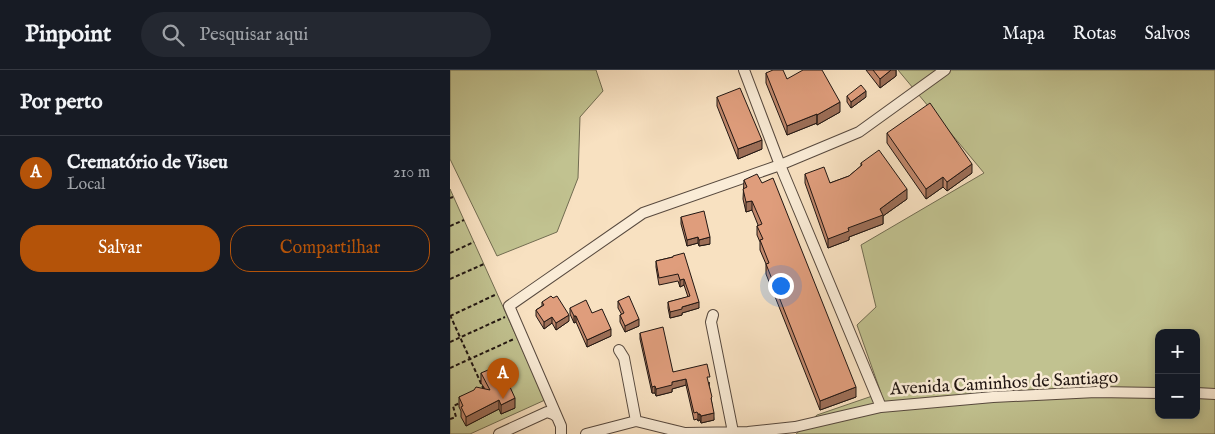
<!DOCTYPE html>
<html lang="pt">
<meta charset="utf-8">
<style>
:root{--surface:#171b24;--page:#242831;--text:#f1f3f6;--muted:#9ea1a6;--line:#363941;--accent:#b45309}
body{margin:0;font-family:"IM FELL English",serif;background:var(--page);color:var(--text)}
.controls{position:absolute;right:15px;bottom:15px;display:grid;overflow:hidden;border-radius:10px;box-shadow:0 2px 8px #0003}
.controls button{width:45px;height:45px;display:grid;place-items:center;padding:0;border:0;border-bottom:1px solid var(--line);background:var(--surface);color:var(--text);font:25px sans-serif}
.you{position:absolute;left:330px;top:215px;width:18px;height:18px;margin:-12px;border:4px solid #fff;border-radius:50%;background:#1a73e8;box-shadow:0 0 0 8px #1a73e833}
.badge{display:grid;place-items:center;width:32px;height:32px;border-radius:50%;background:var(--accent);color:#fff;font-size:16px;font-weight:700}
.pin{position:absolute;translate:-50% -41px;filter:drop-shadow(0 1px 2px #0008)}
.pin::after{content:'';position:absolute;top:26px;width:18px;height:15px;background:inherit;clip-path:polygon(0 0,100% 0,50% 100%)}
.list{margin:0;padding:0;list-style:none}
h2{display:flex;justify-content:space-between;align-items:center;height:65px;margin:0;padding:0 20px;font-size:21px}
h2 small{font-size:16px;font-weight:400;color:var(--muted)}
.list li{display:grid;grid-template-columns:32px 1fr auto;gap:15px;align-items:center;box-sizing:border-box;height:75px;padding:0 20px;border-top:1px solid var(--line)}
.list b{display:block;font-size:19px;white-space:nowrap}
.list p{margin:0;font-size:16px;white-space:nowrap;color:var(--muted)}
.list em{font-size:16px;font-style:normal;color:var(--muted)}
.actions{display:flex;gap:10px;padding:15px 20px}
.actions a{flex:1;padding:11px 0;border:1px solid var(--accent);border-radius:20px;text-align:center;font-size:18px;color:var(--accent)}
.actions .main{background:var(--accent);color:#fff}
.icon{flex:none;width:28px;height:28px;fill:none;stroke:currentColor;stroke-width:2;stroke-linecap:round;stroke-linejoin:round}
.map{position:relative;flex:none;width:765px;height:364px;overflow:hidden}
header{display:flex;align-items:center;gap:30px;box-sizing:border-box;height:70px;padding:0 25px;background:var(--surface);border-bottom:1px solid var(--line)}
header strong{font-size:24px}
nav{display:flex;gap:28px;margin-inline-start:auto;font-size:18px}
.search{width:350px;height:45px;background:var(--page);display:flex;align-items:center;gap:12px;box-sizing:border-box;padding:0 18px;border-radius:28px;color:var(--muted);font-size:19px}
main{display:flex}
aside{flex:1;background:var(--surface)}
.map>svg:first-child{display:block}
.green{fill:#c1c290;stroke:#716c51;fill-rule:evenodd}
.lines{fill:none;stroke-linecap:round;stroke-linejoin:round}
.minor-casing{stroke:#57493e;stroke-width:12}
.path{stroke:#211612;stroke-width:2;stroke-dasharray:4 2.5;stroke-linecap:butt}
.minor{stroke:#faecd7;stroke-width:10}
.wall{fill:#c0876b;stroke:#211612}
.shaded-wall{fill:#9c6e57;stroke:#211612}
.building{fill:#df9d7c;stroke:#211612}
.labels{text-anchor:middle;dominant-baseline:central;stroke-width:5;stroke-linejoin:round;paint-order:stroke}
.street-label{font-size:18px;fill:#211612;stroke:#faecd7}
</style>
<header>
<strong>Pinpoint</strong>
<div class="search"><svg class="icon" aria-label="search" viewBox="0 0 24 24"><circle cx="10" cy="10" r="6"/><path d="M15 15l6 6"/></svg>Pesquisar aqui</div>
<nav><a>Mapa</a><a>Rotas</a><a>Salvos</a></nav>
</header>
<main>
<aside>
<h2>Por perto<small></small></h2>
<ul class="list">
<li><span class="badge">A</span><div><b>Crematório de Viseu</b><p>Local</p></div><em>210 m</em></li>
</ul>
<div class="actions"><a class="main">Salvar</a><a>Compartilhar</a></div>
</aside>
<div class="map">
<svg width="765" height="364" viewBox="0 0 765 364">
<rect width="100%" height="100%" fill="#f8e1c1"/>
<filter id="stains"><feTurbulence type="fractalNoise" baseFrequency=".004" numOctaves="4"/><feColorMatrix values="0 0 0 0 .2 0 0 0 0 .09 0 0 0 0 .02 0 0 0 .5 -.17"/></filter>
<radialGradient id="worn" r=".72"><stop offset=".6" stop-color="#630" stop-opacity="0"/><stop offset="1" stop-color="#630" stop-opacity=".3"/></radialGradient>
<path class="green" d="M0 0H146L153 21 130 47 128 108 107 162 47 186 0 89Z
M448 0H765V364H346L367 345 431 323 407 255 426 237 411 175 534 103ZM709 263H746V345H709Z
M0 119 95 330 20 364H0Z"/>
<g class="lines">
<g class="minor-casing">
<path id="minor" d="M294 0 330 95 431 337
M263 245 261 252 283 362
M169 280 174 288 186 351
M746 323 765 324
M49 364 97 342 103 344 106 346
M111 364V356L59 236 193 143 330 95 409 62 495 0
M136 364 186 351 235 363 298 362 345 357 431 337 543 327 646 322 709 323"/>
</g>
<path class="path" d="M0 128 3 127
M0 156 14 150
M0 183 24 172
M0 209 34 194
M0 245 34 320
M0 246 47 224
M0 272 55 247
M0 298 64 269
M0 349 6 347 3 336 10 333"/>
<use href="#minor" class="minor"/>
</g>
<path class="wall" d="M416 0H446V6L430 18Z
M316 3 337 9 390 42 367 55V53L337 65 316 13Z
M397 26 416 27 401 38 397 32Z
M267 27 312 79 288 89 267 36Z
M437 63 522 103 497 121 493 117 476 129 437 73Z
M411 93 457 129 433 146V154L399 167V170L378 178 355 113V104L380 113 399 106 411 96Z
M294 110 406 327 370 340 316 204V194L310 180V172L307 165V156L308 155 302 140 296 142 293 129Z
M231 147 260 174 249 176 248 173 237 176 231 154Z
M223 187 249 238 232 243V245L220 248 218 238V232L238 227 234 215 230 217 228 211 209 215 206 197V191Z
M168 231 189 256 175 262 170 252V245H172L168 238Z
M92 232 119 251 106 260 102 253 94 259 86 246V240L92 236Z
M120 238 142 243 161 266 137 277 126 252 124 253 120 244Z
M190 263 223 302 260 313H259L264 350 251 353 250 350 248 351 247 349 244 350 236 315 222 319V322L206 326 205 323H202L190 269Z
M31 303 65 338 51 344 49 339 16 356 11 347V341L9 337V327L35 319 31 313Z"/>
<path class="shaded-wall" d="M441 0H446V6L430 18V9Z
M416 21V27L401 38V32Z
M390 32V42L367 55V45Z
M367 44V53L337 65V56Z
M312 70V79L288 89V79Z
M522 94V103L497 121V112Z
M493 107V117L476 129V119Z
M457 119V129L433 146V154L399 167V170L378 178V169L430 139Z
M302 131V140L296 142V132Z
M248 167V173L237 176V170Z
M260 167V174L249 176V170Z
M234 209V215L230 217V210Z
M249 232V238L232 243V245L220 248V242L232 237Z
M119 245V251L106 260V253Z
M124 246H126V252L124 253Z
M102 247V253L94 259V252Z
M189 249V256L175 262V256Z
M161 259V266L137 277V270Z
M236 309V315L222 319V322L206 326V319L222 312Z
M205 316V323H202V317Z
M406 317V327L370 340V331Z
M65 328V338L51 344V335Z
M49 330V339L16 356V347Z
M264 343V350L251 353V346Z
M248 344H250V350L248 351Z"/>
<path class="building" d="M323 0H333L337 9 353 0H372L390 32 367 45V44L337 56 316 3Z
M423 0H441L430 9Z
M411 15 416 21 401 32 397 26Z
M290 18 312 70 288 79 267 27Z
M480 33 522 94 497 112 493 107 476 119 437 63Z
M429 80 457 119 430 139 433 145 398 158 399 161 378 169 355 104 374 97 380 113 399 106 412 95 411 93Z
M307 104 312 113 323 108 406 317 370 331 316 194 319 193 310 170 313 169 307 156 312 154 302 131 296 132 293 119 297 117 294 110Z
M254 141 260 167 249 170 248 167 237 170 231 147Z
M234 183 249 232 232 237V239L220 242 218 232 240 226 234 209 230 210 228 204 209 208 206 191 223 187V186Z
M101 226 103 228 107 226 119 245 106 253 102 247 94 252 86 240 94 235 92 232Z
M179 226 189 249 175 256 170 245 174 243 168 231Z
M136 230 142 243 152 239 161 259 137 270 126 246H124L120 238Z
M213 257 223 302 257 294 260 307H257L262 327 261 328 264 343 251 346 250 344H248L247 342 244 343 236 309 222 312V315L206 319 205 316 202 317 190 263Z
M50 295 65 328 51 335 49 330 16 347 11 337 13 336 9 327 24 320 26 317 40 320 31 303Z"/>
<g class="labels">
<g class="street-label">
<text transform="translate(554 314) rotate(-3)">Avenida Caminhos de Santiago</text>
</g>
</g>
<rect width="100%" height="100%" filter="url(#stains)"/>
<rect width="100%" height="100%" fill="url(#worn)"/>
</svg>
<div class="controls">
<button>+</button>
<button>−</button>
</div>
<div class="you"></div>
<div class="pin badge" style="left:53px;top:329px">A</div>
</div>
</main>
